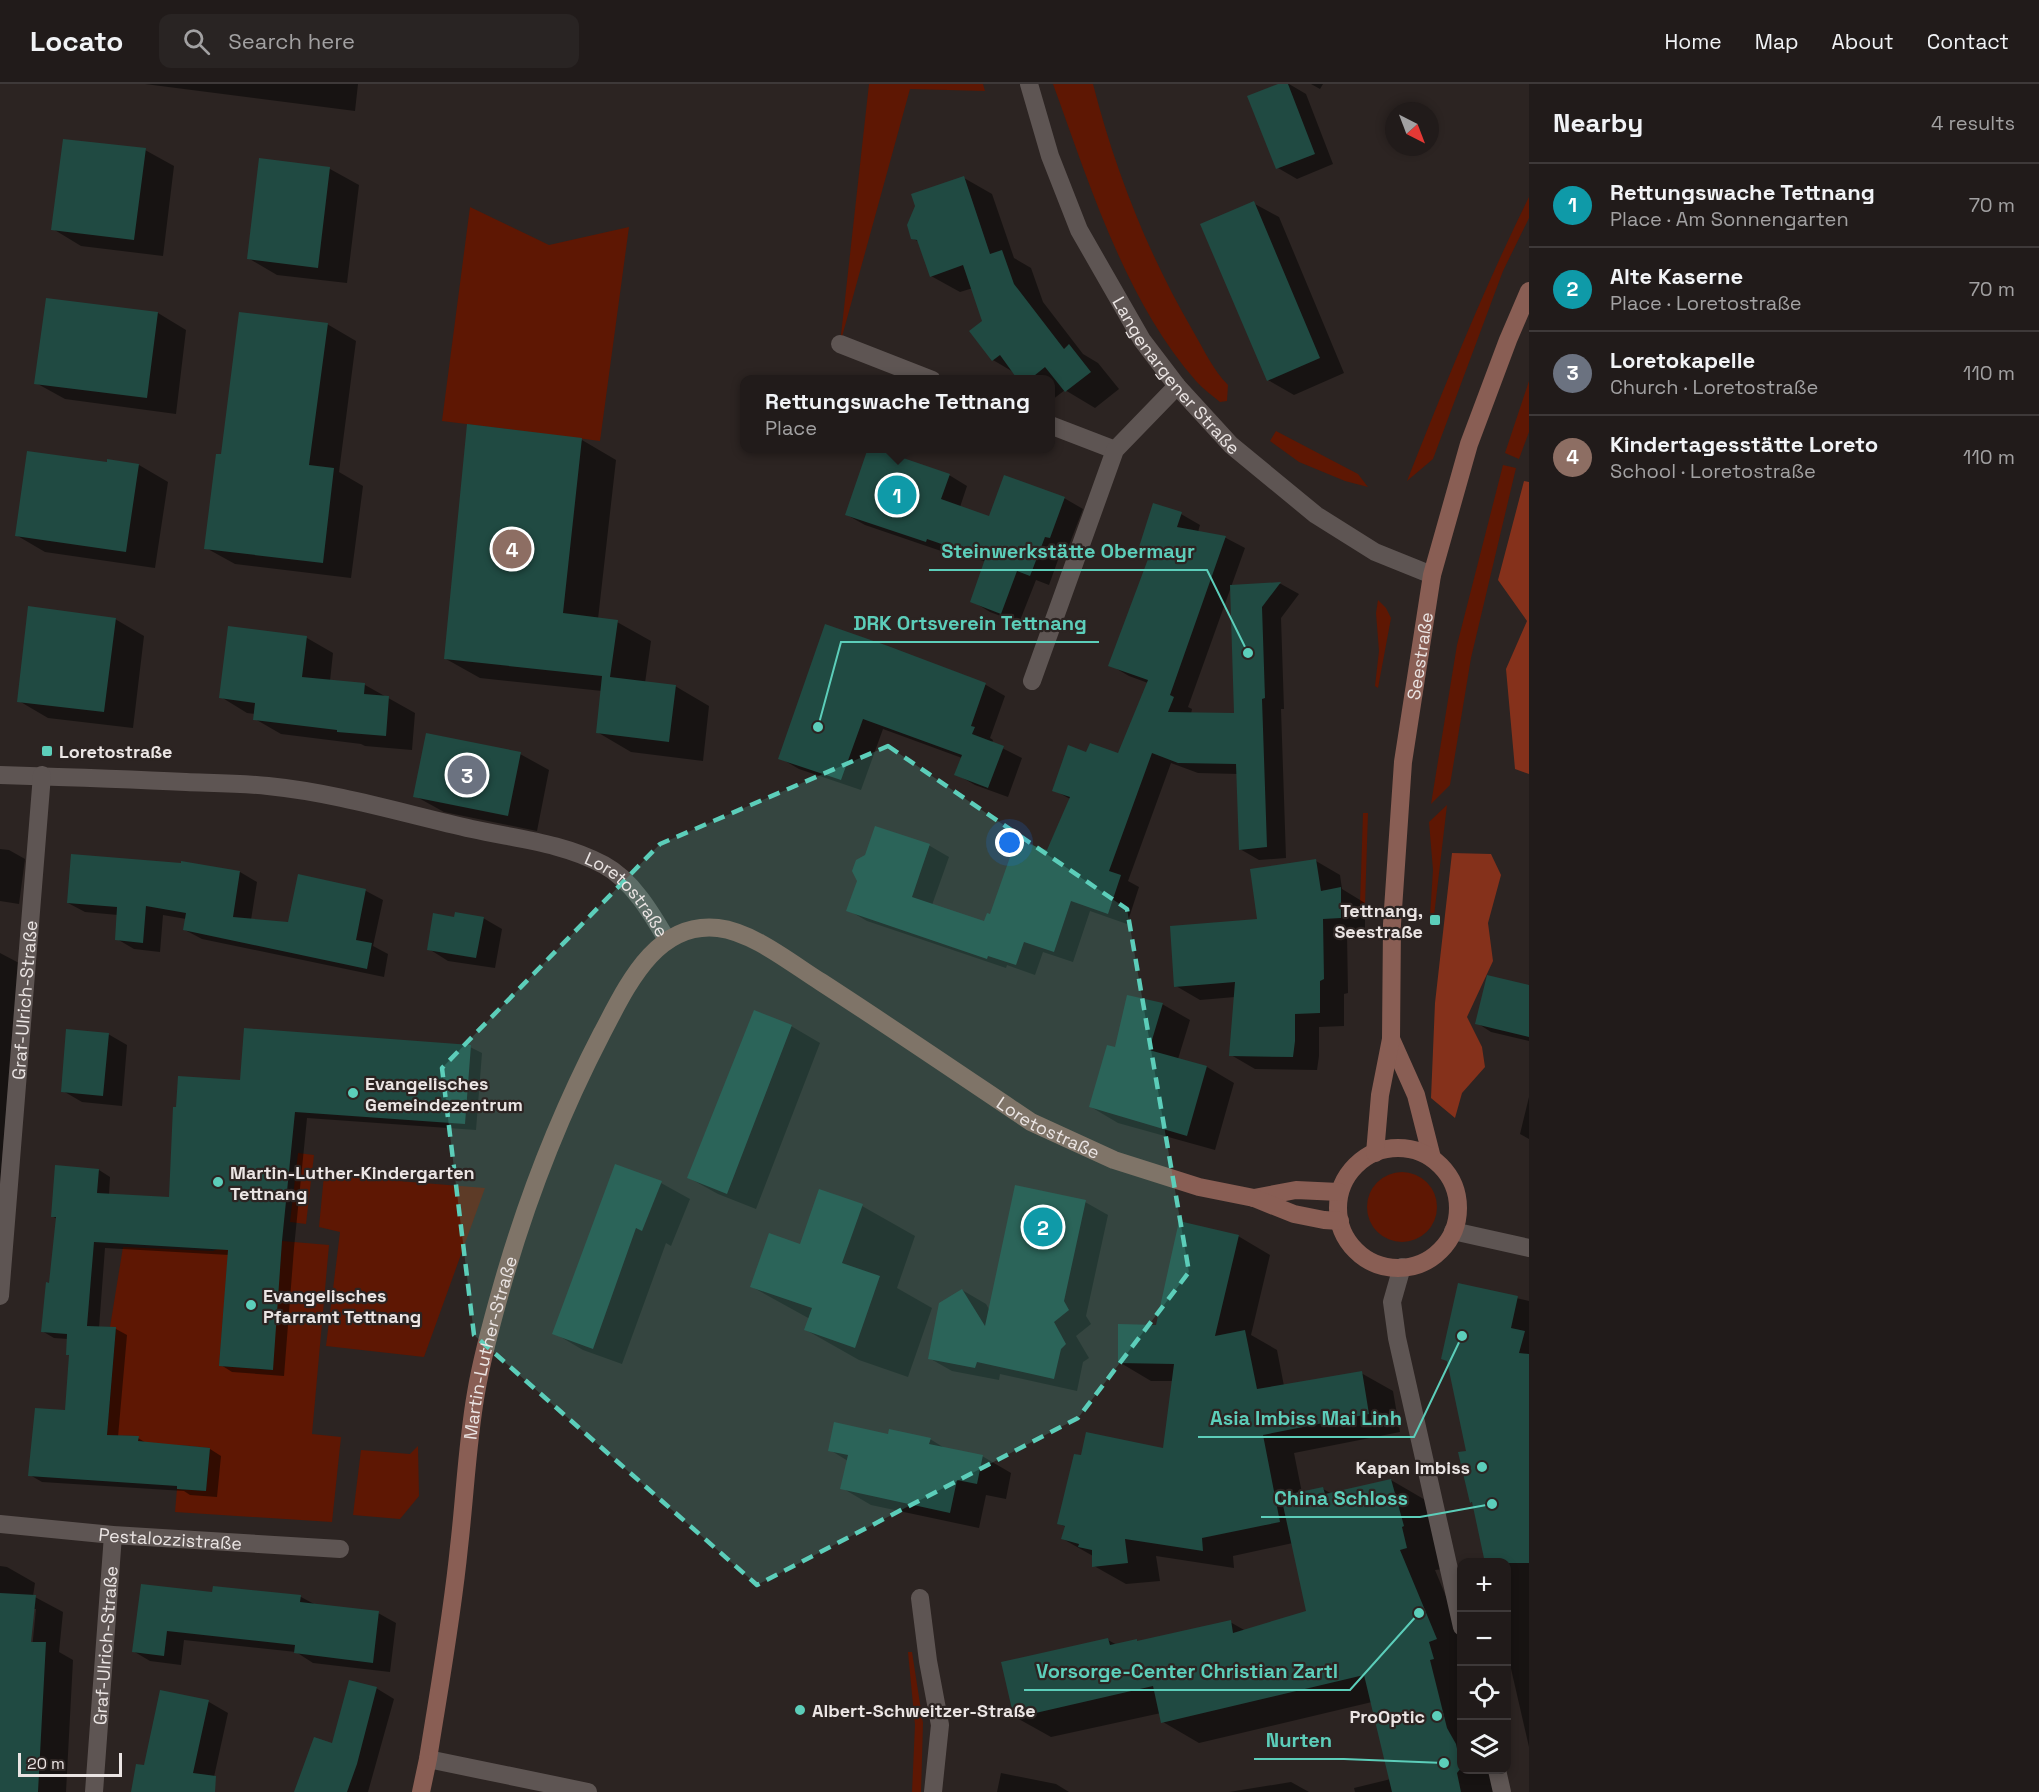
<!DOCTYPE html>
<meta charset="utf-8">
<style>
:root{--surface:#211b1a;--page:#292423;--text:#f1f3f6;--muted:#a2a1a2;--line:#3e3939;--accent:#5cceba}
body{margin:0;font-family:"Space Grotesk",sans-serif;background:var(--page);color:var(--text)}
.controls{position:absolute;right:18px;bottom:18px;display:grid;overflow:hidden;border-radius:12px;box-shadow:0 3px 9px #0003}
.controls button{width:54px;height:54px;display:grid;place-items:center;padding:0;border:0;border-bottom:2px solid var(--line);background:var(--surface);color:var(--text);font:30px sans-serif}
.compass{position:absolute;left:1385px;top:18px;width:54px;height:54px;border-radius:50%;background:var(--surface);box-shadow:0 3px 9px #0003;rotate:138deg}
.scale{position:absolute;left:18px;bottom:15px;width:104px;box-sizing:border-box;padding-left:6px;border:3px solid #ebe5e4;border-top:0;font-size:16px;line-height:21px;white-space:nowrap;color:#ebe5e4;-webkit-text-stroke:4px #2c2422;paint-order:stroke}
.you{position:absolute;left:1010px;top:759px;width:21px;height:21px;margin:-15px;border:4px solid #fff;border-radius:50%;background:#1a73e8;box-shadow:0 0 0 9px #1a73e833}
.badge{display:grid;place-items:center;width:39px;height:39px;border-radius:50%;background:var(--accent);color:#fff;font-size:20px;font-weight:700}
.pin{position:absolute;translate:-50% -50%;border:3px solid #fff;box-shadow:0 2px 6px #0006}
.popup{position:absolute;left:740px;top:291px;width:315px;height:78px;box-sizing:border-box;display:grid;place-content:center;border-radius:12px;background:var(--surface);filter:drop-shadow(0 2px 4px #0005);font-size:20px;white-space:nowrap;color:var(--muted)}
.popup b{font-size:22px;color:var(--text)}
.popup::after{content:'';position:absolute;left:50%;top:100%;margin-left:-12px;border:12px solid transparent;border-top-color:var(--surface)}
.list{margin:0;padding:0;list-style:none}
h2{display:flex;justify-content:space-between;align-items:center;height:78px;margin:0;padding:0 24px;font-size:26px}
h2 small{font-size:20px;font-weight:400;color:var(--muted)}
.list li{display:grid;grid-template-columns:39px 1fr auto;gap:18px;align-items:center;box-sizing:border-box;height:84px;padding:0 24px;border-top:2px solid var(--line)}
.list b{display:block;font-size:22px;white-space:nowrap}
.list p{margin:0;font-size:20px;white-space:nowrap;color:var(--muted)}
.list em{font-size:20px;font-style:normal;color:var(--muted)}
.icon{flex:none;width:33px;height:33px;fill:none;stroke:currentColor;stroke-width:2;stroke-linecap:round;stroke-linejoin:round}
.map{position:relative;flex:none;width:1529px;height:1708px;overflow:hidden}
header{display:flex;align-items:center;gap:36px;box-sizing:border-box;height:84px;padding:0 30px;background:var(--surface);border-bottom:2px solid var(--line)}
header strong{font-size:28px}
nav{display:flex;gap:33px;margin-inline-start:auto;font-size:21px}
.search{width:420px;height:54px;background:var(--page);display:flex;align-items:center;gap:15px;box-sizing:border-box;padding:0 21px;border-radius:12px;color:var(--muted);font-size:22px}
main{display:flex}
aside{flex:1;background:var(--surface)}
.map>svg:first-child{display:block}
.green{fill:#5e1703}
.forest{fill:#85311b}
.shadow{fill:#0007;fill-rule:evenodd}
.building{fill:#204a42}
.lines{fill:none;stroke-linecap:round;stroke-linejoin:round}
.minor{stroke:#5e5553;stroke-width:18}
.secondary{stroke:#895e54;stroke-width:18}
.marked{fill:#5cceba;fill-opacity:0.2;stroke:#5cceba;stroke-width:4.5;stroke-dasharray:12 8;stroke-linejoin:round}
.poi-dot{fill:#5cceba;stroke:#2c2422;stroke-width:2}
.labels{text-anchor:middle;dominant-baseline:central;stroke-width:4.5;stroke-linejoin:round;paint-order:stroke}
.street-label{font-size:18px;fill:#ebe5e4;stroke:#2c2422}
.poi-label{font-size:18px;font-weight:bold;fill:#ebe5e4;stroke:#2c2422;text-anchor:start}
.leader{fill:none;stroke:#5cceba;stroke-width:2}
.callout-dot{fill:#5cceba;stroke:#2c2422;stroke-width:2}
.callout-label{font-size:20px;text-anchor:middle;font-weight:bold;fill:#5cceba;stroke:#2c2422;stroke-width:4.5;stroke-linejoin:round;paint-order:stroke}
</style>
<header>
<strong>Locato</strong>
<div class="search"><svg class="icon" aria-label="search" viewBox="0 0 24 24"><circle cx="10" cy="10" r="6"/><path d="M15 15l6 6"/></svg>Search here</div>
<nav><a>Home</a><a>Map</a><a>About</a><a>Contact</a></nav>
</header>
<main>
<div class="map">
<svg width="1529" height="1708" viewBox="0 0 1529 1708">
<rect width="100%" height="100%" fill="#2c2422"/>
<path class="green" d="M869 0H983L985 7 910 5 840 260Z
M1053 0H1093C1115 86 1148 170 1193 247 1204 266 1213 286 1228 301L1227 317 1220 318C1212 311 1203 305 1196 297 1125 216 1089 99 1053 0Z
M1529 113V134L1503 187 1433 375 1407 397C1445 301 1483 206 1529 113Z
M470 123 549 161 629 143 600 357 442 337Z
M1529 297V348L1519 375 1505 369Z
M1276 347 1358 390 1368 403 1345 397 1299 378 1270 357Z
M1503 381 1516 384 1471 574 1450 701 1431 720 1457 561Z
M1378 516 1386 524 1391 534 1378 604 1375 602 1379 567 1376 529Z
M1447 721 1434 832H1430L1433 786 1429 738Z
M1363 729H1368L1365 821H1360Z
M298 1069 314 1071 306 1140 290 1138Z
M1367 1123a35 35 0 1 1 70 0a35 35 0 1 1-70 0Z
M324 1091 485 1104 424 1273 326 1262 340 1148 319 1143Z
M282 1157 329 1161 312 1350 341 1353 332 1438 175 1428 177 1405 206 1407 210 1364 181 1361 138 1367V1352L107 1351 116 1244 110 1243 123 1163 213 1167 229 1160 219 1282 272 1286Z
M418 1362 419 1412 400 1435 353 1431 361 1366 410 1370Z
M908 1568H912L923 1639 921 1708H912L915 1641Z"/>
<path class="forest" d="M1524 397 1529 398V690L1515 685 1506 585 1527 537 1498 496Z
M1452 769 1491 770 1501 791 1488 839 1493 877 1467 933 1482 963 1485 983 1462 1009 1455 1034 1431 1014 1435 919Z"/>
<path class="shadow" d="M145 0H358L355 27Z
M1282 0H1289L1306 10 1333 80 1297 95 1278 84Z
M1311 0H1323L1320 5Z
M145 66 174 82 163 172 81 162 53 145Z
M260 76 330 85 359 101 347 199 277 191 248 174Z
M964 94 992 110 1014 174 1031 184 1043 218 1083 270 1098 279 1119 305 1095 324 1065 306 1052 316 1050 315V296H1020L1015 289 993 276 971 247 984 237 973 204 960 208 931 192 919 158 912 154Z
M1253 119 1279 133 1344 289 1294 311 1268 296Z
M158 229 186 246 176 330 65 315 36 299Z
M327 240 356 257 339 388 363 402 351 494 235 480 206 464 222 372Z
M582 356 616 376 598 535 617 538 651 557 645 599 675 602 709 622 703 677 631 668 597 648 602 607 480 594 446 575Z
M109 377 139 381 168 398 155 484 45 468 16 451 108 380Z
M949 391 967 402 960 423 990 434 1064 414 1083 425 1068 464 1063 462 1049 501 1036 496 1019 539 990 528 972 517 986 478 946 464 944 468 865 441 847 431Z
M1181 430 1200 441 1198 448 1226 454 1245 464 1188 623 1192 625 1191 630H1236L1232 502 1281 500 1299 510 1281 534 1284 625H1281L1286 774 1259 776 1240 765 1238 690 1198 689 1171 679 1128 797 1139 803 1127 840 1090 827 1073 878 1043 868 1035 891 1007 881 1006 884 867 837 848 826 876 744 930 762 949 773 932 821 985 839 1048 768 1070 715 1054 706 1087 670 1119 671 1148 599 1129 592 1110 581 1152 469 1140 462Z
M115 535 144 552 133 644 48 634 19 617Z
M229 544 307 554 333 569 330 597 365 601 415 629 412 666 365 662 361 660 281 650 255 635V630L247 629 221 613Z
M888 563 986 601 1005 612 990 654 993 656 992 659 1022 674 1008 713 975 701 956 690 962 674 883 645 861 706 799 685 780 674Z
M520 670 549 686 537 747 444 728 415 712Z
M0 765 9 766 25 775 19 820 0 817Z
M1316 777 1340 791 1342 805 1365 819V848L1347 849 1348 909 1344 910V942L1319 943V972L1317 986 1255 985 1231 971 1235 913 1200 916 1176 902 1258 837Z
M182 779 240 788 257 798 251 836 289 840 300 792 366 807 383 816 373 862 388 870 384 893 202 855 185 846 186 835 163 831 160 868 134 865 117 855 118 831 85 828 68 819 182 780Z
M455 834H483L502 845 495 884 448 877 429 865Z
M0 869 19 879 0 1101Z
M1529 903V957L1491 948 1477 939Z
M1162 920 1190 936 1178 975 1207 983 1234 999 1215 1066 1118 1039 1091 1023 1116 965Z
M791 942 820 959 756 1125 718 1110 689 1094Z
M108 950 127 961 122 1022 82 1018 63 1007Z
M470 963 482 969 476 1046 307 1034 294 1164 284 1292 232 1288 221 1281 229 1171 105 1164 99 1244 116 1245 127 1251 118 1353 138 1354 148 1360 210 1365 221 1372 217 1413 190 1411 184 1407 42 1398 30 1391 66 1328 70 1272 67 1270 68 1255 54 1254 42 1247 51 1201 57 1135 52 1132 99 1086 110 1093 109 1111 170 1114 242 998Z
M1529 1013V1055L1520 1050Z
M661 1099 690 1115 671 1162 666 1159 622 1280 583 1266 554 1249Z
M1085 1118 1108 1131 1086 1232 1091 1240 1076 1252 1089 1274 1083 1278 1077 1307 1000 1290 999 1296 952 1287 929 1274 962 1206 986 1220 990 1227Z
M862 1122 915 1152 897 1204 932 1224 908 1293 859 1276 806 1246 810 1235 752 1203 801 1162Z
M1238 1152 1270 1171 1251 1251 1277 1266 1284 1302 1361 1289 1393 1307 1400 1348 1294 1369 1302 1409 1323 1405 1332 1410 1391 1396 1427 1417 1443 1485 1435 1486 1462 1551V1686H1493L1494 1708H1355L1354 1704 1391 1695 1372 1618 1199 1659 1163 1638 1161 1629 1051 1653 1015 1633 1108 1556 1117 1561 1136 1557 1139 1558 1230 1538 1246 1547 1308 1528 1293 1459 1233 1472 1234 1484 1156 1472 1160 1497 1126 1500 1094 1482 1093 1472 1063 1455 1066 1443 1059 1440 1165 1366 1173 1297H1151L1119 1278 1158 1242Z
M1459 1201 1529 1217V1663L1506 1563V1478L1474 1420 1471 1418Z
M889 1352 930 1355 946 1365 982 1372 1011 1389 1006 1415 986 1411 979 1444 871 1421 842 1404 848 1377 830 1366Z
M0 1482 7 1483 35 1499 33 1512 63 1528 59 1568 73 1576 66 1708H0ZM33 1525H36L32 1565H29Z
M213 1509 301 1513 316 1521 378 1529 396 1539 390 1588 313 1579 296 1568 184 1556 181 1581 150 1577 133 1567Z
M376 1604 394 1615 368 1708H296Z
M161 1607 209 1618 228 1629 212 1702 203 1708H132L145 1683Z
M1001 1689 1056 1700 1069 1708H997Z
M1291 1698 1309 1708H1229Z"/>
<path class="building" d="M1278 0H1288L1315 70 1276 85 1247 12Z
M63 55 146 64 134 156 51 146Z
M259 74 330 83 318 184 247 175Z
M964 92 990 170 1002 166 1014 200 1064 265 1069 260 1091 288 1065 308 1045 283 1029 296H1018L1000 271 992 277 969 247 982 237 963 181 930 193 917 156 911 155 907 141 915 122 911 110Z
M1254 117 1320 274 1267 297 1200 140Z
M46 214 158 228 147 314 34 300Z
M239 228 328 239 309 381 334 384 323 479 204 465 216 370H221Z
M467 340 582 354 563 529 618 536 610 593 676 601 669 658 596 649 602 592 444 575Z
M868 364H874L950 390 941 415 989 432 1004 391 1065 413 1050 454 1045 453 1030 492 1017 487 1001 530 970 518 985 475 927 455 926 458 845 431Z
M27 367 107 378V375L139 380 126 468 15 452Z
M1153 419 1182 428 1177 443 1226 452 1170 611 1174 613 1168 628 1234 629 1230 501 1281 498 1262 523 1265 614 1262 615 1267 763 1239 766 1236 680 1178 679 1152 669 1109 787 1121 791 1108 830 1071 817 1054 868 1024 858 1016 881 988 872 987 875 846 827 857 797 852 787 856 776 865 771 875 742 930 760 912 813 984 837 987 829 990 830 1016 756 1047 766 1070 713 1052 707 1068 661 1086 668 1090 659 1118 669 1148 596 1108 582 1151 467 1139 463Z
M28 522 116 534 104 628 17 618Z
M825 540 888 562 986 599 971 642 975 643 972 650 1004 662 988 704 954 691 962 671 863 635 841 696 778 675Z
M228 542 307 552 302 593 365 599 364 610 389 612 386 652 337 648V646L253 636 255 619 219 614Z
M426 649 521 668 508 732 413 713Z
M71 770 181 779V777L240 787 233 833 288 838 298 790 366 805 356 856 372 859 367 885 183 846 186 829 146 822 143 859 115 856 117 823 67 819Z
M1316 775 1321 807 1341 803V834L1323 835 1324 895 1320 897V929L1295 930V957L1293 973 1229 972 1235 898 1174 903 1170 842 1257 835 1250 785Z
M455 828 484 833 476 874 427 866 433 829 454 833Z
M1487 891 1529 901V953L1475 940Z
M1127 911 1163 919 1149 966 1207 982 1187 1052 1089 1023 1107 961 1115 963Z
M754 926 792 941 727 1110 687 1094Z
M244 944 471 961 465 1040 295 1028 282 1157 273 1286 219 1282 228 1166 94 1158 87 1242 116 1243 107 1351 139 1352 138 1357 210 1364 206 1407 177 1405V1402L28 1392 35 1324 65 1326 69 1271H66L67 1250 41 1248 46 1198 49 1199 56 1133H51L55 1081 99 1085 97 1109 169 1113 173 1023H176L178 992 240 996Z
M66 945 109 949 103 1012 61 1008Z
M615 1080 662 1097 642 1147 636 1144 593 1265 552 1250Z
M1015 1101 1086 1116 1064 1217 1069 1226 1054 1238 1066 1260 1061 1265 1054 1295 977 1278 975 1284 928 1275 939 1219 962 1205 985 1242Z
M819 1105 863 1120 842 1179 880 1192 855 1264 804 1246 812 1224 750 1203 769 1149 800 1160Z
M1179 1137 1239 1151 1215 1252 1245 1246 1257 1305 1362 1287 1369 1330 1263 1351 1280 1438 1202 1454 1203 1467 1125 1455 1128 1479 1092 1483V1466L1078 1463 1079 1460 1061 1455 1065 1442 1057 1440 1074 1370 1081 1371 1086 1348 1163 1364 1174 1280 1118 1279V1240L1156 1241Z
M1458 1199 1518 1212 1511 1244 1525 1247 1519 1269 1529 1270V1479H1485L1472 1418 1470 1419 1458 1368 1466 1367 1447 1277 1441 1275Z
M834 1338 888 1350 889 1345 931 1354 929 1360 983 1371 977 1400 957 1396 950 1429 840 1405 848 1371 828 1367Z
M1391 1395 1404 1442 1402 1443 1407 1464 1400 1466 1437 1555 1429 1558 1434 1575 1430 1576 1447 1644 1456 1660 1461 1684 1457 1689 1461 1708H1392L1364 1591 1161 1639 1153 1602 1014 1634 1001 1578 1108 1554 1110 1561 1137 1555V1557L1231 1536 1233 1549 1306 1527 1281 1412 1323 1403 1325 1410Z
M141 1500 212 1508 213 1502 301 1511 300 1518 379 1527 373 1579 294 1569 295 1561 167 1547 164 1572 132 1568Z
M0 1509 36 1511 31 1558H46L38 1708H0Z
M349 1596 377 1603 357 1680 347 1708H294L314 1653 332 1659Z
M160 1606 209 1616 193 1689 216 1692 215 1708H131L136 1680 144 1681Z"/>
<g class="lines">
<g class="minor">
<path id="s1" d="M1029 0 1050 72 1079 146 1142 256 1177 302 1231 361 1316 431 1375 468 1432 491"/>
<path d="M840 260 932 296"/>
<path d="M1050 341 1115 366"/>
<path d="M1032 597 1115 366 1177 302"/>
<path id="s2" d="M0 691C62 693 124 695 186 698 213 699 241 699 268 702 338 709 405 730 472 745 517 755 563 759 604 781 632 796 652 830 667 856"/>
<path d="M1453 1147 1529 1164"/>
<path d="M1402 1183 1392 1218 1397 1254 1462 1543"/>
<path id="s3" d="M0 1212 42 691"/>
<path id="s4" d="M0 1440 113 1451 340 1465"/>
<path d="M920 1514 928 1577 940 1641 933 1708"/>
<path d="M428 1675 588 1708"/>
<path d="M1497 1686 1502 1708"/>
<path id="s5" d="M94 1708 113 1451"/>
</g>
<g class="secondary">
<path d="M1391 955 1416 1011 1432 1074"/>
<circle cx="1398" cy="1124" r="60"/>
<path id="s6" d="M1375 1069 1380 1011 1391 955 1392 840 1403 678 1432 491 1469 360 1508 256 1529 207"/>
<path d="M1254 1114 1296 1106 1339 1108"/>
<path id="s7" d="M421 1708 428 1675C439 1605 452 1534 459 1463 465 1412 467 1360 476 1309 482 1273 492 1237 502 1202 527 1114 560 1030 602 949 626 904 655 837 718 844 753 848 792 880 821 898 892 944 961 991 1031 1038L1114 1076 1199 1103 1254 1114 1294 1130 1324 1136 1340 1137"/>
</g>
</g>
<path class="marked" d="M888 662 1127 825 1189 1188 1078 1334 757 1501 474 1251 442 984 660 760Z"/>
<g class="poi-dot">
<rect x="41" y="661" width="12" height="12" rx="3"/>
<rect x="1429" y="830" width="12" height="12" rx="3"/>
<circle cx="353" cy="1009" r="6"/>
<circle cx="218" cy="1098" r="6"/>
<circle cx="251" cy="1221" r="6"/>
<circle cx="1482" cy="1383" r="6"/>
<circle cx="800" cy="1626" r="6"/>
<circle cx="1437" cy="1632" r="6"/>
</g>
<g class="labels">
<g class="street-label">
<text stroke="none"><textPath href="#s1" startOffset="330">Langenargener Straße</textPath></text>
<text stroke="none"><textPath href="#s6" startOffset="500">Seestraße</textPath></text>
<text stroke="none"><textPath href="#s2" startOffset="651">Loretostraße</textPath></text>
<text stroke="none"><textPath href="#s3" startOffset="297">Graf-Ulrich-Straße</textPath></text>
<text stroke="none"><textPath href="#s7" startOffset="1341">Loretostraße</textPath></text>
<text stroke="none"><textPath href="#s7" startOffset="450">Martin-Luther-Straße</textPath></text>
<text stroke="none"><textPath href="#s4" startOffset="171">Pestalozzistraße</textPath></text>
<text stroke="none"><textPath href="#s5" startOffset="147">Graf-Ulrich-Straße</textPath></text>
</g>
<g class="poi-label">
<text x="59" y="667">Loretostraße</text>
<text x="1423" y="826" text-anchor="end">Tettnang,<tspan x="1423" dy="21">Seestraße</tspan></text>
<text x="365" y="999">Evangelisches<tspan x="365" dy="21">Gemeindezentrum</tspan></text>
<text x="230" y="1088">Martin-Luther-Kindergarten<tspan x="230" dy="21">Tettnang</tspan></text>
<text x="263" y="1211">Evangelisches<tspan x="263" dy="21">Pfarramt Tettnang</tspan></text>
<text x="1470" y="1383" text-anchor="end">Kapan Imbiss</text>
<text x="812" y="1626">Albert-Schweitzer-Straße</text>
<text x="1425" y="1632" text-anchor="end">ProOptic</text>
</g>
</g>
<path class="leader" d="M1248 569L1207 486H929M818 643L841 558H1099M1462 1252L1414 1353H1198M1492 1420L1420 1433H1261M1419 1529L1350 1606H1024M1444 1679L1344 1675H1254"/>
<g class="callout-dot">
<circle cx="1248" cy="569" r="6"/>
<circle cx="818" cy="643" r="6"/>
<circle cx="1462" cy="1252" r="6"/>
<circle cx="1492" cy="1420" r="6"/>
<circle cx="1419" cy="1529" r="6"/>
<circle cx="1444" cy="1679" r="6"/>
</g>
<g class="callout-label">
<text x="1068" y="474">Steinwerkstätte Obermayr</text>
<text x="970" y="546">DRK Ortsverein Tettnang</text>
<text x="1306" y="1341">Asia Imbiss Mai Linh</text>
<text x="1341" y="1421">China Schloss</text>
<text x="1187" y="1594">Vorsorge-Center Christian Zartl</text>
<text x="1299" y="1663">Nurten</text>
</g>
</svg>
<div class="controls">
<button>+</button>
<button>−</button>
<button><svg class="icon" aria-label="locate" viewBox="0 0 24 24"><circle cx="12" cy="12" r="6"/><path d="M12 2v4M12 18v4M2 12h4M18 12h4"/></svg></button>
<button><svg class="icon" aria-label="layers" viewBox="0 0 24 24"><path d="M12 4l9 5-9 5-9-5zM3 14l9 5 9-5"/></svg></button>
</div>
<svg class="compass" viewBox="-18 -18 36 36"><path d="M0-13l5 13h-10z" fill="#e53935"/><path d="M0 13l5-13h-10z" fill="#a2a1a2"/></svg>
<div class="scale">20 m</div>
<div class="you"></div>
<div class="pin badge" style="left:897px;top:411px;background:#0f9aa8">1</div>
<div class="popup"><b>Rettungswache Tettnang</b>Place</div>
<div class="pin badge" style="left:1043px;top:1143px;background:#0f9aa8">2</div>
<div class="pin badge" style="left:467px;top:691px;background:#6b7280">3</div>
<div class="pin badge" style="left:512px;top:465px;background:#8d6e63">4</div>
</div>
<aside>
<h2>Nearby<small>4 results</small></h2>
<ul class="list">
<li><span class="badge" style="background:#0f9aa8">1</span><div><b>Rettungswache Tettnang</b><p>Place · Am Sonnengarten</p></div><em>70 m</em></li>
<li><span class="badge" style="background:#0f9aa8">2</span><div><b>Alte Kaserne</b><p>Place · Loretostraße</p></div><em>70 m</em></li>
<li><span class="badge" style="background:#6b7280">3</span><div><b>Loretokapelle</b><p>Church · Loretostraße</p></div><em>110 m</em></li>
<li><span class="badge" style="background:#8d6e63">4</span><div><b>Kindertagesstätte Loreto</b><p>School · Loretostraße</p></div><em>110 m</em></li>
</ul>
</aside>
</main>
